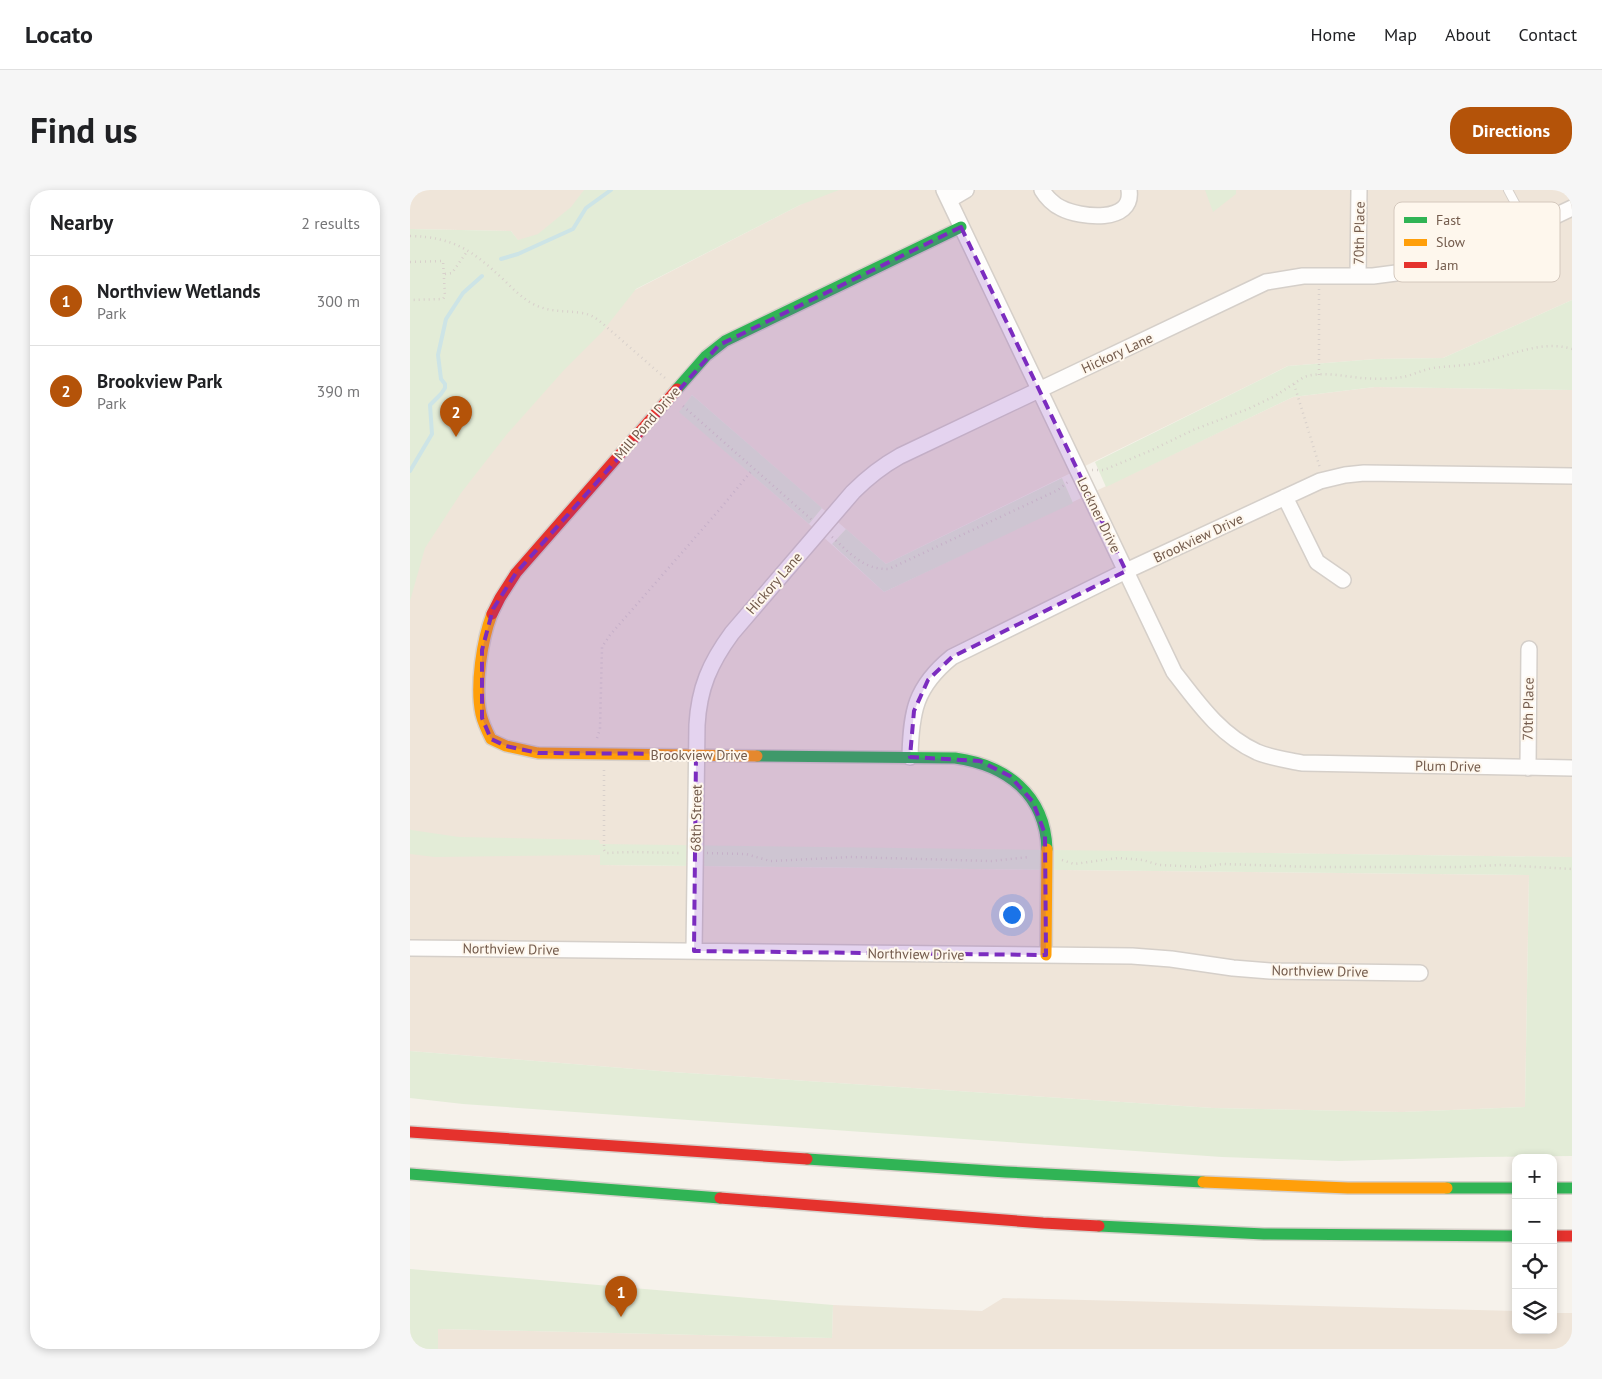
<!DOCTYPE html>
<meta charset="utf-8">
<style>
:root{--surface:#fff;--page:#f6f6f6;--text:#202124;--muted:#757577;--line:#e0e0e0;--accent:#b45309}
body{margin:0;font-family:"PT Sans",sans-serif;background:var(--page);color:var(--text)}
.controls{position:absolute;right:15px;bottom:15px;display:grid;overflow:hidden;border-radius:10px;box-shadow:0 2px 8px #0003}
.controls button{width:45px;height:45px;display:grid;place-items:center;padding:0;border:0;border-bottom:1px solid var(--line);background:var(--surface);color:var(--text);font:25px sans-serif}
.you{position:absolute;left:601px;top:724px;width:18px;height:18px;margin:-12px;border:4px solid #fff;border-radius:50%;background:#1a73e8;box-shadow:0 0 0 8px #1a73e833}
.badge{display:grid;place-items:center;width:32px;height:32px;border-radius:50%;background:var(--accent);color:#fff;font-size:16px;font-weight:700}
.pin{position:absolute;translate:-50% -41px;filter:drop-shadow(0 1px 2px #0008)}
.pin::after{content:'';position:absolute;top:26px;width:18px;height:15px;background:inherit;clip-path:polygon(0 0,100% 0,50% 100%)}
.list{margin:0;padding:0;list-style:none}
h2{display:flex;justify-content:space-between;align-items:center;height:65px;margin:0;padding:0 20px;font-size:21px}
h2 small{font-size:16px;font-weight:400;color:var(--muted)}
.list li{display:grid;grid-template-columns:32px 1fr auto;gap:15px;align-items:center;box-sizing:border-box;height:90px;padding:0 20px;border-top:1px solid var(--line)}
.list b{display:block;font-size:19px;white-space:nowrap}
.list p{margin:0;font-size:16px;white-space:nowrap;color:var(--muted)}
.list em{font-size:16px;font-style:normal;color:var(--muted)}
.icon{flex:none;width:28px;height:28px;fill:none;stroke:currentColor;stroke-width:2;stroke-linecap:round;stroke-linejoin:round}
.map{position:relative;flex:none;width:1162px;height:1159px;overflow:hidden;border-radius:20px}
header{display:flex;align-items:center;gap:30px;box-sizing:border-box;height:70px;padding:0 25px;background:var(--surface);border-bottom:1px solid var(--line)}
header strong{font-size:24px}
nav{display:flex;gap:28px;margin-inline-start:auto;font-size:18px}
.intro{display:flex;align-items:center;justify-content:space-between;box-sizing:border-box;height:120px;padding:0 30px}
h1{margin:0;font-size:35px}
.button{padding:12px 22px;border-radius:20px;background:var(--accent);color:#fff;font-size:18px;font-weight:700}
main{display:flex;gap:30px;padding:0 30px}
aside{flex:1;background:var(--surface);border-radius:20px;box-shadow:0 2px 8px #0003}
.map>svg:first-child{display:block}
.residential{fill:#efe5d9}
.green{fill:#e3ecd7}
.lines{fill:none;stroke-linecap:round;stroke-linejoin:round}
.stream{stroke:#cde4e6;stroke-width:4}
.lane-casing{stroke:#d5cfc9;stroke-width:10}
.street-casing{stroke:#d5cfc9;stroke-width:18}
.fast-casing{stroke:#d6cfc9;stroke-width:14}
.slow-casing{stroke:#d6cfc9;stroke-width:14}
.jam-casing{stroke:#d6cfc9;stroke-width:14}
.path{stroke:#d8d0cb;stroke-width:2.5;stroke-dasharray:1 4;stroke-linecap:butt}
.lane{stroke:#fefdfc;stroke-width:8}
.street{stroke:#fefdfc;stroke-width:15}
.fast{stroke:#30b455;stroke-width:11}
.slow{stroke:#ff9f0a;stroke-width:11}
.jam{stroke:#e5322d;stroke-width:11}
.marked{fill:#7b2cbf;fill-opacity:0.2;stroke:#7b2cbf;stroke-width:4;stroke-dasharray:10 6;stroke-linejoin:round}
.labels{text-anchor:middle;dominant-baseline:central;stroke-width:4;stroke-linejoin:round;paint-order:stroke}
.street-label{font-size:14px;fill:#735b4c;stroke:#fef7ed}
.key{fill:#fef7ed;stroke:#d4c8bd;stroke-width:1}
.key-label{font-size:14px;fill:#735b4c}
</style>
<header>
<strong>Locato</strong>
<nav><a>Home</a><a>Map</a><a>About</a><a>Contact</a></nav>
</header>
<div class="intro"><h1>Find us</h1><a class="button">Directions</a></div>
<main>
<aside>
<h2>Nearby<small>2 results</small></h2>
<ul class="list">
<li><span class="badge">1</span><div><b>Northview Wetlands</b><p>Park</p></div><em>300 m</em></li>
<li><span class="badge">2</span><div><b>Brookview Park</b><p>Park</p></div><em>390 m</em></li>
</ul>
</aside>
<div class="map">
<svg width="1162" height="1159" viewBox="0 0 1162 1159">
<rect width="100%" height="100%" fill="#f6f2eb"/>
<path class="residential" d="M0 0H213L114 59 101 41 0 39Z
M419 0H1162V110L1033 168 966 169 878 176 476 374 282 205 270 222 399 334 474 402 883 207 965 197 1162 200V667L190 655V675L1119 685 1115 917 992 922 803 918 262 882 0 861V356L183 139 221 102Z
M593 1108 1106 1121V1140H1143V1123H1162V1159H28V1139L422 1148 423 1115 572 1121Z"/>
<path class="green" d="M174 0H429L390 15 226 99 192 142 154 180 97 244 51 303 15 358 0 411V39L101 41 108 50 128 44 161 17Z
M795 0H826V4L803 22Z
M1162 110V200L965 197 883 207 696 297 685 272 878 176 966 169 1033 168Z
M282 205 412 318 399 334 269 222Z
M652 288 663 313 474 402 422 354 436 339 476 374Z
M0 639 1 640 49 647 189 650 190 654 1162 667V966L1071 967 929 971 812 967 221 926 53 914 0 908V861L262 882 803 918 992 922 1115 917 1119 685 190 675V665L25 667 0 664Z
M0 1079 423 1115 422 1148 28 1139V1159H0Z"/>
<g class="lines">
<path class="stream" d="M91 69 108 64 163 39 176 18 201 0
M0 281 22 244 20 215 31 204 35 198V194L31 189 28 165 36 129 53 103 72 86"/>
<g class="lane-casing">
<path id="lane" d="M1098 0 1119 39"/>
</g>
<g class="street-casing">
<path id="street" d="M534 0 764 482C788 513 810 545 847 562 861 568 878 570 892 573L1162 578
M632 0C636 7 644 15 651 18 670 28 724 34 719 0
M539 10 556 0
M948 86 949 0
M875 307 907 372 933 390
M500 567C501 522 505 497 542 467L716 381 910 291 935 285 954 283 1162 286
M1118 578 1119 459
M0 758 722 766 761 769 823 778 860 781 1010 783
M284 761 287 535C289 498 300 473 322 443L443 302C458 287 472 276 490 266L856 92 893 86H963L1032 77 1080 57 1162 18"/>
</g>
<g class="fast-casing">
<path id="fast" d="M267 199 296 166 315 151 551 37
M347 566 545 568C596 575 635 604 637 659
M397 969 596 982 793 992
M0 984 310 1008
M1037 998H1106
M1143 998H1162
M689 1036 854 1044 1106 1046"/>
</g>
<g class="slow-casing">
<path id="slow" d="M82 424C72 450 65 496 71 524 73 533 77 541 81 549L96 556 128 563 347 566
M636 765 637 659
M793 992 938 998H1037"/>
</g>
<g class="jam-casing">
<path id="jam" d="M82 424 90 408 106 383 267 199
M0 942 397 969
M310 1008 633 1033 689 1036
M1143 1046H1162"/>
</g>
<path class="path" d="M0 46C44 47 63 61 94 90 103 99 112 108 123 114 141 123 154 120 172 123 180 124 186 128 192 133L255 188
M0 72 33 71 35 106 33 109 0 110
M35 84 42 83 58 60
M909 185V99
M884 194 910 278
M273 216 402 330
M682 280H694L701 277 742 260 783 240 838 219 865 206 894 187C912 181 932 186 951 188 964 189 980 189 993 187 1003 185 1012 180 1023 178 1038 176 1053 176 1068 173 1098 167 1131 149 1162 159
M422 347C439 362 453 380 479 379L648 300 659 291
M187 548 190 539 192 457 200 445 310 319 343 279
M194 580V660L196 663 222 662 272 663
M297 663 336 664 360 671 440 667 581 671 620 667
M652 670 664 674 708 668 733 670 749 675 791 677 813 674 903 677H1051L1091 675 1162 679"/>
<use href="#lane" class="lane"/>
<use href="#street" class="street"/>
<use href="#fast" class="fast"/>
<use href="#slow" class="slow"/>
<use href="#jam" class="jam"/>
</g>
<path class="marked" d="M551 37 716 381 542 467 518 490 504 521 500 567 570 571 600 586 623 612 635 644 636 765 284 761 286 564 128 563 96 556 81 549 72 528V460L83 419 106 383 309 155Z"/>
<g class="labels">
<g class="street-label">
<text transform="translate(949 43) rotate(-89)">70th Place</text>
<text transform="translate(707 163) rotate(-25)">Hickory Lane</text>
<text transform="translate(237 233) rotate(-49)">Mill Pond Drive</text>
<text transform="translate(689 325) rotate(64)">Lockner Drive</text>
<text transform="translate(788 348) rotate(-25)">Brookview Drive</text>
<text transform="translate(364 393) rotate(-49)">Hickory Lane</text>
<text transform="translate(1118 519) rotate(-89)">70th Place</text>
<text x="289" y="565">Brookview Drive</text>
<text transform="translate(1038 576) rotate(1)">Plum Drive</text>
<text transform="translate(286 628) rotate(-89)">68th Street</text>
<text transform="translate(101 759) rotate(1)">Northview Drive</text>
<text transform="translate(506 764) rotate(1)">Northview Drive</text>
<text transform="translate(910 781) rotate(1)">Northview Drive</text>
</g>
</g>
<rect x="984" y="12" width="166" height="80" rx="8" class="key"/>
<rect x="994" y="27" width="23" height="6" fill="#30b455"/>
<rect x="994" y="49" width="23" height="7" fill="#ff9f0a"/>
<rect x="994" y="72" width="23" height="6" fill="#e5322d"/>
<g class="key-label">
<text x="1026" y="35">Fast</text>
<text x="1026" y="57">Slow</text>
<text x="1026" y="80">Jam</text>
</g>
</svg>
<div class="controls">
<button>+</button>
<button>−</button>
<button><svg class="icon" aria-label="locate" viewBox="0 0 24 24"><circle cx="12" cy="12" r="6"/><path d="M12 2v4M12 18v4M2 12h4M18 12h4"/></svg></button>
<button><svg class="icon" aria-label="layers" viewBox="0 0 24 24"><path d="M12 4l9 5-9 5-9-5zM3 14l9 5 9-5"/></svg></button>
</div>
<div class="you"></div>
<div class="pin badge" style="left:211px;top:1127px">1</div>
<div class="pin badge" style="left:46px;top:247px">2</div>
</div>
</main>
